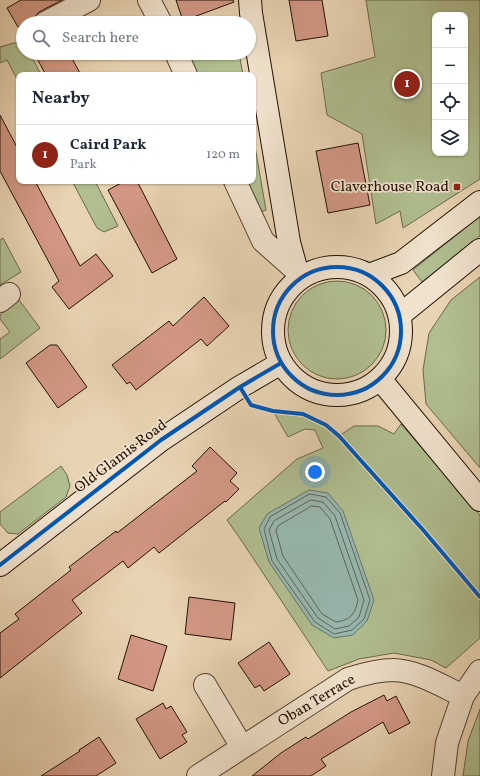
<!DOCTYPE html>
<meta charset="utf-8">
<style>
:root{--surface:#fff;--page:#f2f2f3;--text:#1f2937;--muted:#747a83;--line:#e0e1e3;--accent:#8f2418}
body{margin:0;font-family:Vollkorn,serif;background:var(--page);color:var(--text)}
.controls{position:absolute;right:12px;top:12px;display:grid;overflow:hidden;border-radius:8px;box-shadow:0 1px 3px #0004}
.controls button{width:36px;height:36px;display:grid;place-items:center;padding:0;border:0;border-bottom:1px solid var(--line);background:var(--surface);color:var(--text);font:20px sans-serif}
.you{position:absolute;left:315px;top:472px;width:14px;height:14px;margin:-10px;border:3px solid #fff;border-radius:50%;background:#1a73e8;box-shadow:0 0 0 6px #1a73e833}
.badge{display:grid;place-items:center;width:26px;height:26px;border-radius:50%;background:var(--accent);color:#fff;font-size:13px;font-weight:700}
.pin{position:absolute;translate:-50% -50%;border:2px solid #fff;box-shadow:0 1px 4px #0006}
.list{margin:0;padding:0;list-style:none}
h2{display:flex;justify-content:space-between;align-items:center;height:52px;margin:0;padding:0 16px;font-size:17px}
h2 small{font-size:13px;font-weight:400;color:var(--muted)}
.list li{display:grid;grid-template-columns:26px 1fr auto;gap:12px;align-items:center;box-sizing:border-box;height:60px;padding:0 16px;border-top:1px solid var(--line)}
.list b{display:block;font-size:15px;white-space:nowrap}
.list p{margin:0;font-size:13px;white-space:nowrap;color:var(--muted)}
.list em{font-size:13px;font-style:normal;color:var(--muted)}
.icon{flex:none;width:22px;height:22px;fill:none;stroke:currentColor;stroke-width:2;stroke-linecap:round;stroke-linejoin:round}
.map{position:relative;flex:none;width:480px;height:776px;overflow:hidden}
.search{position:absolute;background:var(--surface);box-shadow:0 1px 3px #0004;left:16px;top:16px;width:240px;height:44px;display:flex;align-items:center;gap:10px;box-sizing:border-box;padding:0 14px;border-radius:22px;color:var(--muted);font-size:15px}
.panel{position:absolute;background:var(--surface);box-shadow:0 1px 3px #0004;left:16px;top:72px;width:240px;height:112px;border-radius:8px}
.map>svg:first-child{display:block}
.green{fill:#b0be90;stroke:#6a684a;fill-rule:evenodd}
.water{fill:#97b7ae;stroke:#69756a}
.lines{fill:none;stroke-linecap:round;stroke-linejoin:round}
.shore{stroke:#5d645a;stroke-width:1}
.building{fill:#d39885;stroke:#231105}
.street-casing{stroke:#544230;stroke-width:24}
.secondary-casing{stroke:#231105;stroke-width:24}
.street{stroke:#f0e2cd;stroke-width:22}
.secondary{stroke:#f0e2cd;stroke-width:22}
.cycleway-casing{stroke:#f0e2cd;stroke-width:6}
.cycleway{stroke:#0057b8;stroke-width:4}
.poi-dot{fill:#8f2418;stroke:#f0e2cd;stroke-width:1.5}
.labels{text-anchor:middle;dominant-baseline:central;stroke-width:3.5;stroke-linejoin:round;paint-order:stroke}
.poi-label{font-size:15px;fill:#231105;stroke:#f0e2cd;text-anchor:end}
.street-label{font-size:15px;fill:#231105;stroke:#f0e2cd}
</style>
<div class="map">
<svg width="480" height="776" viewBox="0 0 480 776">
<rect width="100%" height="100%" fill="#e8d3b2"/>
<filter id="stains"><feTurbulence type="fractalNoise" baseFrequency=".005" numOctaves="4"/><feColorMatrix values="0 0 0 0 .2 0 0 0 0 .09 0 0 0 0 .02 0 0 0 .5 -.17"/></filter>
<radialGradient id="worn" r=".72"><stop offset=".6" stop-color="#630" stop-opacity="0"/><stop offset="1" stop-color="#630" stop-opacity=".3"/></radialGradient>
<path class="green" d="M366 0H480V179L403 228 400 211 376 224 362 134 327 115 321 73 375 57ZM435 15H465V153H435Z
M14 43H23V53H30L41 75H19V83L7 60 0 63V47Z
M185 53H239L243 75H195Z
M253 135 266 210 258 213 244 181H253Z
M72 181H95L118 226 104 232 97 228Z
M480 216V236L422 282 413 270Z
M3 238 21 272 0 285V240Z
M480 277V468L426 404 423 370 429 333 451 300Z
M288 330a49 49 0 1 1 98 0a49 49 0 1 1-98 0Z
M19 300 40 328 0 359V339L10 332 0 319V315Z
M273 411 303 414 326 425 339 436 354 426H378L394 434 401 424 480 515V638L446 668 431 660 394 653 359 659 328 671 241 540 227 520 297 459 323 448 315 430 305 429 288 437Z
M61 466 67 475 70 486 66 497 18 534 8 533 0 524V512Z
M480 709V776H463L468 741Z"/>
<path class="water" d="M309 490 328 493 343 511 374 600 367 621 353 635 334 638 312 625 269 562 259 528 267 514Z"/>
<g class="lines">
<path class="shore" d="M310 494 326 497 340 513 370 600 364 619 352 630 334 634 315 622 272 561 264 529 270 517Z
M311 500 323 502 335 516 364 600 359 617 349 626 335 629 318 618 277 559 269 530 274 521Z
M312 506 320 507 330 519 358 600C355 614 351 620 336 622L322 614 283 556 276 531 278 526Z"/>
</g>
<path class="building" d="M21 0H62L39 12 34 18 18 27 7 8Z
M176 0H233L234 2 183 21Z
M289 0H322L328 36 296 41Z
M34 53H69L81 75H46Z
M0 115 19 151V181H35L80 266 96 254 113 276 69 309 52 287 59 281 0 171Z
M358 143 370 205 328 213 316 151Z
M125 181H137L177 259 152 273 108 190Z
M204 297 229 326 207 346 201 339 136 390 130 382 127 384 112 365 169 321 173 326Z
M50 345H57L87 387 58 408 26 363Z
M210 447 237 473 230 481 239 489 226 502 225 501 159 553 154 547 128 568 123 561 72 600 82 613 0 678V633L19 619 15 614 71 570 69 567 116 531 117 533 197 471 192 466Z
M189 597 235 603 231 640 185 634Z
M131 635 167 646 153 691 118 679Z
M269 642 290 674 264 691 260 685 255 688 238 663Z
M384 695 387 701 396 696 410 723 389 734 383 722 321 759 326 766 311 776H252L281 753 306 737 308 739 351 712Z
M163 703 166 709 171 706 187 732 182 735 187 742 160 759 136 719Z
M99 737 116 763 96 776H41L80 751 79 750Z"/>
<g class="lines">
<g class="street-casing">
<path id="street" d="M149 0 161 23
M45 23 89 0
M176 53 186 75
M235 181 263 241 298 272
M0 301 9 294
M205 685 242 747
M198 776 348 679C363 674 378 670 394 670 418 671 442 686 463 696
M443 776 447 743 463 696 480 671"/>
</g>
<g class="secondary-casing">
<path id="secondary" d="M250 0 251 13 289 242 299 279
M273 331a64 64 0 1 1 128 0a64 64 0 1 1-128 0Z
M369 275 401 263 480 202
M400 315 480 250
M380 379 480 500
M0 565 161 440 240 387 281 363"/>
</g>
<use href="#street" class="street"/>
<use href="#secondary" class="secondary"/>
<g class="cycleway-casing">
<path id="cycleway" d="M273 331a64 64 0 1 1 128 0a64 64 0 1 1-128 0Z
M240 387 251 405 273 411 303 414 326 425 339 436 424 531 480 597
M0 565 161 440 240 387 281 363"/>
</g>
<use href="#cycleway" class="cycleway"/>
</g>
<rect class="poi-dot" x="453" y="183" width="8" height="8" rx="2"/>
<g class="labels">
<g class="poi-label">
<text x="449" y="187">Claverhouse Road</text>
</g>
<g class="street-label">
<text transform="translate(121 457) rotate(-37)">Old Glamis Road</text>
<text transform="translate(317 701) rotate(-31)">Oban Terrace</text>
</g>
</g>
<rect width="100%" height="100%" filter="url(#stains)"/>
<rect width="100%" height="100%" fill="url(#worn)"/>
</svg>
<div class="controls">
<button>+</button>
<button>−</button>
<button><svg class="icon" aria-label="locate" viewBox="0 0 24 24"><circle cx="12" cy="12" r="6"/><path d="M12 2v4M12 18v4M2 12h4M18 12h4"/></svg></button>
<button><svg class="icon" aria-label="layers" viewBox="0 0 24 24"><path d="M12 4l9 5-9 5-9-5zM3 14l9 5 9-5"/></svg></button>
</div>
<div class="you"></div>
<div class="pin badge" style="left:407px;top:84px">1</div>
<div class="search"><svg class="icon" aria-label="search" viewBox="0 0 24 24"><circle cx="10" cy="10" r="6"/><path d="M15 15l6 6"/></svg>Search here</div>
<section class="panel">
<h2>Nearby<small></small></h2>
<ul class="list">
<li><span class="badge">1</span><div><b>Caird Park</b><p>Park</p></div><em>120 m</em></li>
</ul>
</section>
</div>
